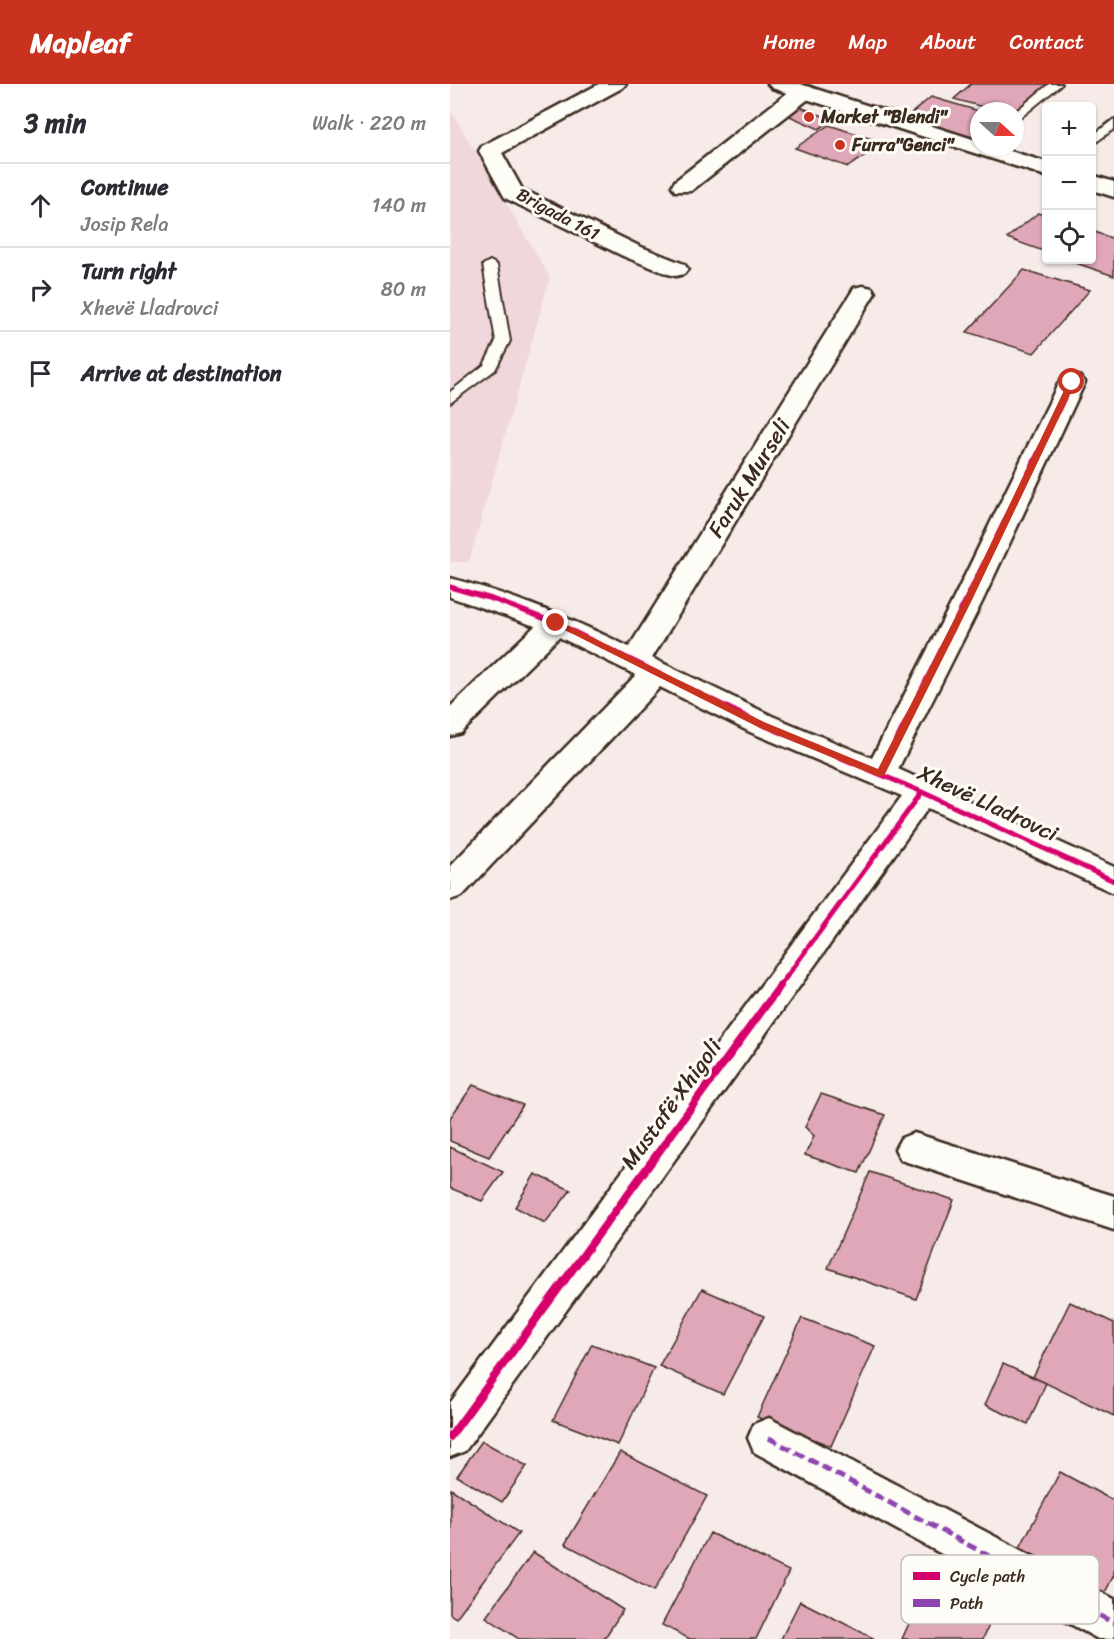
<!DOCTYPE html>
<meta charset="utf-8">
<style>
:root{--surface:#fff;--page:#f2f2f3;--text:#2b2b33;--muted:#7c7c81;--line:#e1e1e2;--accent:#c8321e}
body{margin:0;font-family:Sriracha,sans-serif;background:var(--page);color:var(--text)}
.controls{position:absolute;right:18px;top:18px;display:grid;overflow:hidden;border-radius:6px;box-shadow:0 2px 4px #0004}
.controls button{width:54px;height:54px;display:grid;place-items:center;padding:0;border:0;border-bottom:2px solid var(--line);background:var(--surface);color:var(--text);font:30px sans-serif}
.compass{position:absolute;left:520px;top:18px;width:54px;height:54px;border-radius:50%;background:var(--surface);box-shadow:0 2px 4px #0004;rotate:111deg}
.stop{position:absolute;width:18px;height:18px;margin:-14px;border:4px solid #c8321e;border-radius:50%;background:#fff}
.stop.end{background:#c8321e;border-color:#fff;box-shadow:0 2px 6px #0008}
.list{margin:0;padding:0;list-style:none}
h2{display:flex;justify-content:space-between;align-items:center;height:78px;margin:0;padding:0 24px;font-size:26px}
h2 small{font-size:20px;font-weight:400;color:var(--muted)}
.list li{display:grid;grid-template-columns:39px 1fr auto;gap:18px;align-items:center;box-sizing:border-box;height:84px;padding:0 24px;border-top:2px solid var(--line)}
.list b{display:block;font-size:22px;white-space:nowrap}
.list p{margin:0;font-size:20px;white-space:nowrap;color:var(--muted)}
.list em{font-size:20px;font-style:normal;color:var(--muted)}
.icon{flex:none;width:33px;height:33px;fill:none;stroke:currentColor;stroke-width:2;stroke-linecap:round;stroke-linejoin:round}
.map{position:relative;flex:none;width:664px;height:1555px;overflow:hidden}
header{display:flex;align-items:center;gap:36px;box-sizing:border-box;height:84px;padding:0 30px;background:var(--accent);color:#fff}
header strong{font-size:28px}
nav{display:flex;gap:33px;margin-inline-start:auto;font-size:21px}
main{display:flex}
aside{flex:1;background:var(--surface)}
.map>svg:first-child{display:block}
.built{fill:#f0d7db}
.building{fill:#e0a7b8;stroke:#3b2a1e;stroke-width:1.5}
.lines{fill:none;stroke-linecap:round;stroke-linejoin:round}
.service-casing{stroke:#3b2a1e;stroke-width:4}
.minor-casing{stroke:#3b2a1e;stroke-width:5}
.tertiary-casing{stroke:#3b2a1e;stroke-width:5}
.service{fill:#fdfcf7;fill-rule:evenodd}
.minor{fill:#fdfcf7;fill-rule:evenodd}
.tertiary{fill:#fdfcf7;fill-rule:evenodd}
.quiet{stroke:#8e44ad;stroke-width:5;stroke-dasharray:10 5;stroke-linecap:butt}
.cycleway-far2-casing{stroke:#fdfcf7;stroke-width:8}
.cycleway-far1-casing{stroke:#fdfcf7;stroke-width:9}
.cycleway-casing{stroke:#fdfcf7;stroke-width:11}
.cycleway-far2{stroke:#d6006c;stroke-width:4.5}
.cycleway-far1{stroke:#d6006c;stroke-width:5}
.cycleway{stroke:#d6006c;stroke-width:8}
.route{fill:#c8321e}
.poi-dot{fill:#c8321e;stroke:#fdfcf7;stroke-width:2}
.labels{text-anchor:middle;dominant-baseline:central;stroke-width:6;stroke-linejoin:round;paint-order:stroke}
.far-poi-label{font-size:18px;font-weight:bold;fill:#3b2a1e;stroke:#fdfcf7;text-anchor:start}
.far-street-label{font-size:18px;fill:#3b2a1e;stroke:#fdfcf7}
.street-label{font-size:22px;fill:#3b2a1e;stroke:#fdfcf7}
.key{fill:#fdfcf7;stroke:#c3bdb6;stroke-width:1.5}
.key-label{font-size:16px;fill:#3b2a1e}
</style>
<header>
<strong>Mapleaf</strong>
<nav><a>Home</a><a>Map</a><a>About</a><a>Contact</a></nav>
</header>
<main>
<aside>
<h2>3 min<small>Walk · 220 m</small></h2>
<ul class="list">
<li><svg class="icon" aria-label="ahead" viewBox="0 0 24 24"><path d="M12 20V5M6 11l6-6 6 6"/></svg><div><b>Continue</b><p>Josip Rela</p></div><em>140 m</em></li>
<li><svg class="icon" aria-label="right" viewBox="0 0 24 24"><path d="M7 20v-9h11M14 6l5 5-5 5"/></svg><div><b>Turn right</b><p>Xhevë Lladrovci</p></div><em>80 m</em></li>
<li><svg class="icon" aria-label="arrive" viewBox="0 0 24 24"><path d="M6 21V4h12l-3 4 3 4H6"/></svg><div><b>Arrive at destination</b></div></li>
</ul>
</aside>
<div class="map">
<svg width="664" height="1555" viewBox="0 0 664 1555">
<rect width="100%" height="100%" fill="#f7ebea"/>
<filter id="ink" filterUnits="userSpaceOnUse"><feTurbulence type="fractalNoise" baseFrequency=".0167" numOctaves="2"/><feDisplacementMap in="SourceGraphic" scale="12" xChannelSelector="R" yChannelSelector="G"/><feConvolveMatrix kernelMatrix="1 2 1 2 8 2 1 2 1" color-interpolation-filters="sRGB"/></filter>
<g filter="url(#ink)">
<path class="built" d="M0 25 100 193 19 478H0Z"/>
<path class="building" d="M521 0H598L565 30V27H547L504 15Z
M481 13 529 27V58L452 37Z
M350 23 383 36 369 45 335 30Z
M379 41 434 59 398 83 345 64Z
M588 129 596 132V168L557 154Z
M642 147 664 155V192L617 176H642Z
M574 186 640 206 584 269 517 248Z
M23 1001 73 1021 39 1073 0 1057V1034Z
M371 1010 435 1031 409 1089 355 1071 364 1052 355 1043Z
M0 1063 53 1088 32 1117 0 1104Z
M420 1088 504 1116 466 1215 378 1184Z
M85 1090 121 1106 95 1139 65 1123Z
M252 1205 314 1232 273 1310 209 1282Z
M620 1218 664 1239V1332L583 1293Z
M352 1234 425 1262 381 1362 307 1333Z
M142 1260 204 1284 168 1361 103 1336Z
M553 1280 596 1299 578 1340 535 1321Z
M32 1357 77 1382 52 1418 7 1392Z
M170 1368 257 1412 204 1507 115 1460Z
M610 1388 664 1417V1491L650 1518 566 1471Z
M1 1405 69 1449 6 1534 0 1530Z
M260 1449 339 1487 306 1555H240L212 1541Z
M83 1468 173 1526 154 1555H69L36 1533Z
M479 1495 545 1527 533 1555H452Z
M350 1517 425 1555H331Z"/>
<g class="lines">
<g class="service-casing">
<path id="service" d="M599 0H612L565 38V28Z
M664 35V45L642 61V52Z
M40 177 47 181 60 257 45 286 0 319V308L34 281 46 257 33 181Z"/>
</g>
<g class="minor-casing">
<path id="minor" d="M149 0H176L172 4 52 69 72 105 189 162 234 180 238 185 234 190 226 192 218 190 173 172 55 114 29 67 32 62Z
M353 2 361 3 364 8 361 13 241 107H225L222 102 225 97 345 3Z
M413 202 422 204 425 209 202 574 322 632 422 674 502 518 609 298 613 293 622 290 631 293 635 298 532 518 448 685 664 783V809L478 724 15 1367 0 1373V1319L452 712 300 648 210 603 12 812 0 816V782L186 591 109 553 11 649 0 652V623L85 542 0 513V494C63 511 121 534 179 563L401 209 404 204Z
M464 1049 664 1112V1146L451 1076 445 1065 451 1054Z
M319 1334 664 1515V1555H648L304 1368 298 1354 304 1340Z"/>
</g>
<g class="tertiary-casing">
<path id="tertiary" d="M318 0H350L529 57V63H547L596 78V92L322 4Z
M642 91 664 98V113L642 106Z"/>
</g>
<use href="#service" class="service"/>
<use href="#minor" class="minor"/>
<use href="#tertiary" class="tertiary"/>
<path class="quiet" d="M319 1354 664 1539"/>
<g class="cycleway-far2-casing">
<path id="cycleway-far2" d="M575 396 622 298"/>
</g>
<g class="cycleway-far1-casing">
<path id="cycleway-far1" d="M0 503 42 515 106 539 311 640 472 708 664 797
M430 690 576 394
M329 903 472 708"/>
</g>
<g class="cycleway-casing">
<path id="cycleway" d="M0 1353 330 902"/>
</g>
<use href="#cycleway-far2" class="cycleway-far2"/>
<use href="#cycleway-far1" class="cycleway-far1"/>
<use href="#cycleway" class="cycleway"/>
</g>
</g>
<path class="route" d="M622 295 626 298 521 518 434 692H427L308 643 101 539 109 537 314 638 428 685 513 518 618 298Z"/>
<g class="poi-dot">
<circle cx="359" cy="33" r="6"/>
<circle cx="390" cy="61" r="6"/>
</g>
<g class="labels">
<g class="far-poi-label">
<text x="371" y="33">Market "Blendi"</text>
<text x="402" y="61">Furra"Genci"</text>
</g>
<g class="far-street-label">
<text transform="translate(108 130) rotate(28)">Brigada 161</text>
</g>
<g class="street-label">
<text transform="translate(299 394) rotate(-58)">Faruk Murseli</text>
<text transform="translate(538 719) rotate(25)">Xhevë Lladrovci</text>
<text transform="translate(221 1020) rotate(-54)">Mustafë Xhigoli</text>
</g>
</g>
<rect x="451" y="1471" width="198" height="69" rx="9" class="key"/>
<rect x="463" y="1488" width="27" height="8" fill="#d6006c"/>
<rect x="463" y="1515" width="27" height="8" fill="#8e44ad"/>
<g class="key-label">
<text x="500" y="1498">Cycle path</text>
<text x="500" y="1525">Path</text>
</g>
</svg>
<div class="controls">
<button>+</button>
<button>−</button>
<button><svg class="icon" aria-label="locate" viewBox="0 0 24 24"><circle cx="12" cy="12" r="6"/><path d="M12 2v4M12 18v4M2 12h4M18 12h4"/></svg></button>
</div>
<svg class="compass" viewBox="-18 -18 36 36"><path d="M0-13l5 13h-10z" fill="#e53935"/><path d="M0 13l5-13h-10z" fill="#7c7c81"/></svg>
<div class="stop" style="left:622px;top:298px"></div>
<div class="stop end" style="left:106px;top:539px"></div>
</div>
</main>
